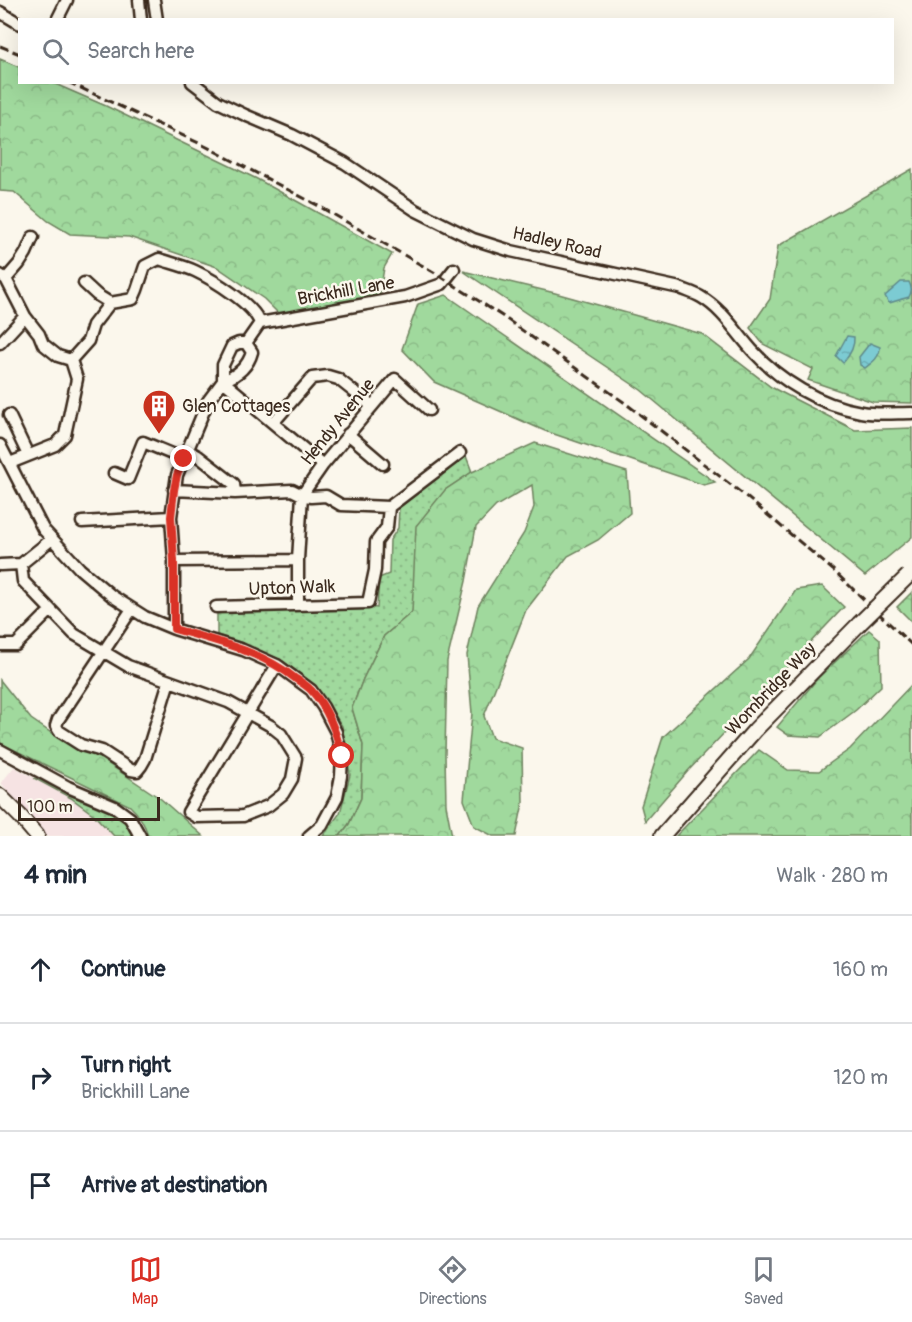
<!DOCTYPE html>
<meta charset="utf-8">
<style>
:root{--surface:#fff;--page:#f2f2f3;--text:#1f2937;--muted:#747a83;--line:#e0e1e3;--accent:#d93025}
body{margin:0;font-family:Pangolin,sans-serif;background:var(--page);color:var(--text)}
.scale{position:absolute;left:18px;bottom:15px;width:142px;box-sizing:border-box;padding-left:6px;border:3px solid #3b2a1e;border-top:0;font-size:16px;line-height:21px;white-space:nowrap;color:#3b2a1e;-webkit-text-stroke:4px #fbf7ec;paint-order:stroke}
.stop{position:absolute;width:18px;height:18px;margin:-14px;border:4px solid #d93025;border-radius:50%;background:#fff}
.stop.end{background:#d93025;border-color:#fff;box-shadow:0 2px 6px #0008}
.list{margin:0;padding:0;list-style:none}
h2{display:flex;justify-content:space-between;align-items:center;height:78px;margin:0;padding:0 24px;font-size:26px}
h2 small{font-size:20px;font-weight:400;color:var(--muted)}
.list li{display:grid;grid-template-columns:39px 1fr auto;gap:18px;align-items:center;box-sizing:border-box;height:108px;padding:0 24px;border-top:2px solid var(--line)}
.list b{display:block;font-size:22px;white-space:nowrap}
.list p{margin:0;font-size:20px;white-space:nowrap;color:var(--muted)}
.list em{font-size:20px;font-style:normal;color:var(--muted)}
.icon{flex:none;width:33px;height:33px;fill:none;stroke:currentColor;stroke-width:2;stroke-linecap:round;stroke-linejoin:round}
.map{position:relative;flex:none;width:912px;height:836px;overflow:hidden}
.search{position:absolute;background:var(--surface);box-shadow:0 6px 24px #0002;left:18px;right:18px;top:18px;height:66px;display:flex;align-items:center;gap:15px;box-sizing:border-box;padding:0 21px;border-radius:0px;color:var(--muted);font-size:22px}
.sheet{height:402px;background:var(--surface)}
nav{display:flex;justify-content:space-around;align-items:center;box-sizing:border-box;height:84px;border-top:2px solid var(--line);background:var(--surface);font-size:16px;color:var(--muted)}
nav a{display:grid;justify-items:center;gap:3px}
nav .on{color:var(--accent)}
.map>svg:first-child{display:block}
.built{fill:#f6e3e3}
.green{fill:url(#green-dots);stroke:#6e825e;stroke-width:1.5}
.forest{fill:url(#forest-crowns);stroke:#6e825e;stroke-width:1.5}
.water{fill:url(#water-ripples);stroke:#618b8b;stroke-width:1.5}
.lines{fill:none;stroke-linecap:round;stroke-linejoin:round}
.minor-casing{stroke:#3b2a1e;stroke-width:15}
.major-casing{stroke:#3b2a1e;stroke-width:18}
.minor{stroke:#fbf7ec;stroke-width:10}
.major{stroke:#fbf7ec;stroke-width:14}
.rail{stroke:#3b2a1e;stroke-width:3;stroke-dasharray:9 4.5;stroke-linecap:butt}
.major-bridge-casing{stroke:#3b2a1e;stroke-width:18;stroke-linecap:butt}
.major-bridge{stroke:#fbf7ec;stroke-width:14}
.route{stroke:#d93025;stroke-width:8}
.labels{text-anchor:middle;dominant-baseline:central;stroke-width:5;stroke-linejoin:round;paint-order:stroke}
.street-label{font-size:18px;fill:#3b2a1e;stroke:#fbf7ec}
.poi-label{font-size:18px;fill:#3b2a1e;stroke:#fbf7ec;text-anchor:start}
</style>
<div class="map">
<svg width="912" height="836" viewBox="0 0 912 836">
<defs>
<pattern id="green-dots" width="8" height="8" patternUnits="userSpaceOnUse" patternTransform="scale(1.5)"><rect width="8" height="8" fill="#a0d99d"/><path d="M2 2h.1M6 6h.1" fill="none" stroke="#8bba87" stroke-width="1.8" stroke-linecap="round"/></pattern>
<pattern id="forest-crowns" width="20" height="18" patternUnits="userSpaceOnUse" patternTransform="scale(1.5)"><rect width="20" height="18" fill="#a0d99d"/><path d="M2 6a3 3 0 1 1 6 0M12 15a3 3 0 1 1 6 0" fill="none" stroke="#8bba87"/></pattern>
<pattern id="water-ripples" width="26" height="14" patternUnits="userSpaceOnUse" patternTransform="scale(1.5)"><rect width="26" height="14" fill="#7bcbd3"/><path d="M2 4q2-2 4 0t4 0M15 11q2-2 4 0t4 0" fill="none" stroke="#6baeb5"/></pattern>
</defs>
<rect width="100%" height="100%" fill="#fbf7ec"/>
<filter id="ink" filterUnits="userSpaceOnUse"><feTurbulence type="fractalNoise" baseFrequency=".0167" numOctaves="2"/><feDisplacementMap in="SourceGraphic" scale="12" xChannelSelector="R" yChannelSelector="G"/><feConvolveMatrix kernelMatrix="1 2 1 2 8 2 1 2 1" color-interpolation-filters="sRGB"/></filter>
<g filter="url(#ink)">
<path class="built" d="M14 767 71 798 94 815 114 836H46L1 783Z"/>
<path class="green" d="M466 456 472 472 445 490 412 612 384 636 363 679 352 708 363 745 361 798 349 824 340 836H323L340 813 350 775 342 726 315 685 283 661 242 643 217 635V610H287L358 606 377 608 379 578 389 574 390 540 398 528 399 508Z
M34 778 109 810 129 825 136 836H114L94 815 71 798Z"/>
<path class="forest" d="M0 59 19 67 20 82 53 83 106 106 257 179 392 254 384 268 379 298 279 314 264 299 217 267 129 237 70 234 48 221 14 192 0 191Z
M912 169V403L873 402 808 380 813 369 763 344 750 328 770 299 778 246Z
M463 271 555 293 702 334 771 387 855 430 912 428V537L865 576 641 390Z
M446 295 715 482 704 485 545 431 434 382 402 349 418 304Z
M535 443 627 472 630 513 598 540 568 556 526 610 484 716 492 738 522 748 523 803 516 836H493L474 826 464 800 472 713 467 655 478 606 524 533 534 507 532 485 496 506 476 527 466 581 447 661 445 754 446 805 452 836H340L349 824 361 798 363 745 352 708 363 679 384 636 412 612 416 526 445 490 472 472Z
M822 586 844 607 688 771 645 821 641 806 663 737 749 659 796 590Z
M912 592V622L897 607Z
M869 630 880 639 881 686 856 710 820 737 788 735 777 727 818 678Z
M0 680 31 719 66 743 101 759 161 799 203 836H148C145 824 140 815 130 806L0 743Z
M912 684V836H676L759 750 788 770 819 771 850 749Z"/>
<path class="water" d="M901 282H909C912 288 912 291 909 297L889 303 885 296Z
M847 336 854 337C855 347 850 355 843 363L836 356Z
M870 343 880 347C880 357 873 362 865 368L860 365 859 357Z"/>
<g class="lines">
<g class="minor-casing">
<path id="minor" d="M139 0 141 20
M154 0 157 20
M0 12 20 24
M57 20 67 0
M192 82 218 102 245 115 292 135 345 163 415 210 473 239 511 251 680 288C687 291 694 293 701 297 723 310 735 331 752 350 780 381 820 405 861 412 877 415 896 413 912 413
M0 275 6 279 25 316 39 334 43 344 58 356 71 360 77 379 65 435 55 445 10 463
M6 279 19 264 26 253 33 237
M84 283 97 295 110 303
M0 343 25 316
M246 343 260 323 405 297 442 284 454 269
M71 360 88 341 93 325 110 303 133 299 137 290 145 266 159 259C171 263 184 266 195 271 214 280 253 304 260 323
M223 381 323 465
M9 415 28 455
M273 423 312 378 328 376 338 379 372 406
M348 434 383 464
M0 445 43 529 80 569 112 596 145 617 174 629 243 650 277 665 311 690 323 707 336 732 342 756 341 776 337 797 322 825 309 836
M187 450 198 456 234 484 235 493
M114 473 128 479 143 442 184 459
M174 490 235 493 292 490 302 495 311 497 326 496 341 505 389 507 460 453
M302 495 323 465 395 379 429 410
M82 522 171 517
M52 539 21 564 23 581 74 634 128 666 228 702 271 726 281 734 296 758 292 779 283 794 268 806 243 816 196 817 188 812 277 665
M174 561 298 560
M0 565 21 564
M298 604V560L302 495
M216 607 368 603 375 570 376 542 387 527 389 507
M132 609 58 720 56 726 59 731 81 745 102 751 131 770 137 771 141 766 145 759 169 681
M174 629V561L171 517 177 475 208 401 223 381V365L232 346 239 343H246L252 352C248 367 236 376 223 381
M0 645H16L51 610
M0 750 68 787 115 807 130 818 140 836"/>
</g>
<g class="major-casing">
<path id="major" d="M0 796 20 816 37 836
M662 836 755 730 859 624"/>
</g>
<use href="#minor" class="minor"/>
<use href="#major" class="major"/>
<path class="rail" d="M0 46 20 54
M68 82 205 146 317 205 437 274 502 316 625 403 744 495 833 570 912 645"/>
<g class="major-bridge-casing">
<path id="major-bridge" d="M859 624 908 576"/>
</g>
<use href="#major-bridge" class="major-bridge"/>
</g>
</g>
<g class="lines" filter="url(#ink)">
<path class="route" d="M184 459 177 475 174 490 171 517 174 561V629C216 641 261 651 296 679 301 682 307 686 311 690 328 708 336 732 342 756"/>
</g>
<defs>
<g id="building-pin" transform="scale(1.725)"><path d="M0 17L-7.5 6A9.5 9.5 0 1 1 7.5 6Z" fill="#c8321e" stroke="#fbf7ec"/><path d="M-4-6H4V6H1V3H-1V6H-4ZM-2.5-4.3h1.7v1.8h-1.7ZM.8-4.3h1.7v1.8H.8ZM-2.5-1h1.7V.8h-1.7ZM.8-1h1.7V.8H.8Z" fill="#fff"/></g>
</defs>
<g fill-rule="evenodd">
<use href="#building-pin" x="159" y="406"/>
</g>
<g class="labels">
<g class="street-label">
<text transform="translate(557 243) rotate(13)">Hadley Road</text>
<text transform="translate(346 291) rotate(-10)">Brickhill Lane</text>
<text transform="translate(338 422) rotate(-51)">Hendy Avenue</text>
<text transform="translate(292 588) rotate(-2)">Upton Walk</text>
<text transform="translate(771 689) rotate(-46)">Wombridge Way</text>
</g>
<g class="poi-label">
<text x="182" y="406">Glen Cottages</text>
</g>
</g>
</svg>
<div class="scale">100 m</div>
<div class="stop" style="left:342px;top:756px"></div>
<div class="stop end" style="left:184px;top:459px"></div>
<div class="search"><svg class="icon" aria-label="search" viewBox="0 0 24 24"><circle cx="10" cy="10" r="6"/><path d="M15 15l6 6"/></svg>Search here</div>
</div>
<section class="sheet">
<h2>4 min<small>Walk · 280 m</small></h2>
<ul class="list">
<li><svg class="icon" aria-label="ahead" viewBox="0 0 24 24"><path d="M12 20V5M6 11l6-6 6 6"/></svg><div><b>Continue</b></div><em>160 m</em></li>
<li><svg class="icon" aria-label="right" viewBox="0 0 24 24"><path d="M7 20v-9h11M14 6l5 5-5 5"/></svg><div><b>Turn right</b><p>Brickhill Lane</p></div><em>120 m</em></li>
<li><svg class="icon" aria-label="arrive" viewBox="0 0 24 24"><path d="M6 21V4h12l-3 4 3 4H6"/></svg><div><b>Arrive at destination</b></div></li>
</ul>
</section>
<nav>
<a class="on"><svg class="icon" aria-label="map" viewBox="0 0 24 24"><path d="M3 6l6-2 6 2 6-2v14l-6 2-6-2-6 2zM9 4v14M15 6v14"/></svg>Map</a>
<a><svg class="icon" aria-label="directions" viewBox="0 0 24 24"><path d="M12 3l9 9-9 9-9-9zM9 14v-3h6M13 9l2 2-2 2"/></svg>Directions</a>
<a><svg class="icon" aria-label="saved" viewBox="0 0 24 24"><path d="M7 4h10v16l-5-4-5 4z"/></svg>Saved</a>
</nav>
